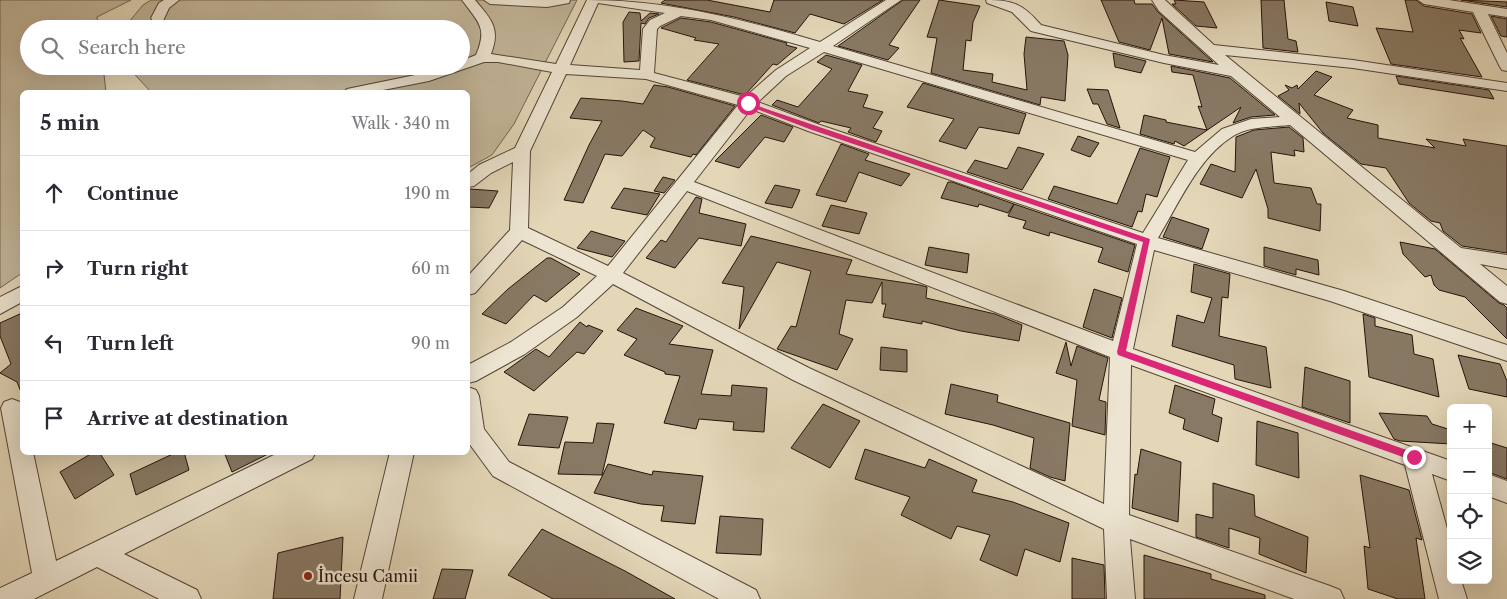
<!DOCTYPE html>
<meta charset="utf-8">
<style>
:root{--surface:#fff;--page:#f2f2f3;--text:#2b2b33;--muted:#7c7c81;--line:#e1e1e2}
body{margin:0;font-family:"Libre Caslon Text",serif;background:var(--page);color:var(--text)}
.controls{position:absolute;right:15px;bottom:15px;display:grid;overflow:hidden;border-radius:8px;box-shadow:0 5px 20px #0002}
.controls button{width:45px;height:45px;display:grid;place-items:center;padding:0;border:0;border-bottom:1px solid var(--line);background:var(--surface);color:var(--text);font:25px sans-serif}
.stop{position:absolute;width:15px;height:15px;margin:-11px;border:4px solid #db2777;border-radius:50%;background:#fff}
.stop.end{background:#db2777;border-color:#fff;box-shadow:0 1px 5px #0008}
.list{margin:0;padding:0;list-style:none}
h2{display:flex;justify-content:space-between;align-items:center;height:65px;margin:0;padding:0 20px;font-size:21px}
h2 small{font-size:16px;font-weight:400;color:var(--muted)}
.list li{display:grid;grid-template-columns:32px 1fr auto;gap:15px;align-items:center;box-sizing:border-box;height:75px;padding:0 20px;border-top:1px solid var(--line)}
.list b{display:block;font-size:19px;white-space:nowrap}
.list em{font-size:16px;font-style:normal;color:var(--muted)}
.icon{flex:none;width:28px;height:28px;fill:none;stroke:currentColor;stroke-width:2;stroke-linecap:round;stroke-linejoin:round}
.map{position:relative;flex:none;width:1507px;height:599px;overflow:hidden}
.search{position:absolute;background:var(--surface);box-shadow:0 5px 20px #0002;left:20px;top:20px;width:450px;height:55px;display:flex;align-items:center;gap:12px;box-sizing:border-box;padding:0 18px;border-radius:28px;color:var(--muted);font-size:19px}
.panel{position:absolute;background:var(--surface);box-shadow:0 5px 20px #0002;left:20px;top:90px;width:450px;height:365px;border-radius:8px}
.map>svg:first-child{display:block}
.green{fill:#c3b69a;stroke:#746452}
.building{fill:#887964;stroke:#25130a}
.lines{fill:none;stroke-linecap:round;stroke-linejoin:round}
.minor-casing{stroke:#544436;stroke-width:2}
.minor{fill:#ede5d1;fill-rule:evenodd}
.route{fill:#db2777}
.poi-dot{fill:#8f2418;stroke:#ede5d1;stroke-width:2}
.labels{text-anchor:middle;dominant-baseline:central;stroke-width:5;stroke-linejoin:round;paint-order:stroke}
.near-poi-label{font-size:16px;fill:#25130a;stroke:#ede5d1;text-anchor:start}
</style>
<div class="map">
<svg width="1507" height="599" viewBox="0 0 1507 599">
<rect width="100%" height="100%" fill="#e3d7b8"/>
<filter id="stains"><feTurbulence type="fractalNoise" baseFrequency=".004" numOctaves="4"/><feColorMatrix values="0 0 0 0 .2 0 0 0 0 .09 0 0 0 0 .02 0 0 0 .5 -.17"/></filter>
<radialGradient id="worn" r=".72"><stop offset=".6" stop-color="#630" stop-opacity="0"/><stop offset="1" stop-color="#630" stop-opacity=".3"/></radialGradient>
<path class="green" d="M0 0H131L97 17 98 29H29V66H103L106 92H22V273L0 288Z
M151 0H577L514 124 492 155 468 168V92H151L127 66H461V29H123L143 5Z"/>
<path class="building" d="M665 0H707L770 12 774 0H883L844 24 810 14 795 33 734 17 661 3Z
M903 0H920L889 45 899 48 888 60 838 46Z
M939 0 980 6 973 22 971 41 966 40 963 70 993 74 992 82 1027 90 1024 54 1026 37 1064 41 1068 55 1065 101 1041 97 1040 105 931 73 937 38 927 37Z
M1101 0H1134L1135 4H1152L1158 12 1213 62 1169 54 1162 18 1150 50 1119 42Z
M1174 0 1204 2 1217 28 1196 26 1172 4H1176Z
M1261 0H1284L1288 39 1296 41 1298 52 1263 48Z
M1405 0H1416L1424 6 1472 14 1481 33 1459 30 1464 39 1460 38 1482 77 1391 64 1376 28 1413 32Z
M1461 0 1507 2V7Z
M1326 2 1353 7 1358 26 1329 21Z
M629 12 640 13 641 21 650 13 659 14 649 18 645 24 641 23 639 61 624 62 623 22Z
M1491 16 1507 19V37L1501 36Z
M681 18 711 22 787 43 786 45 797 48 777 65 773 64 745 95 687 80 719 44 694 40 696 38 661 28Z
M1113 53 1146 61 1141 73 1115 67Z
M826 55 862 65 848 91 868 95 863 107 883 112 873 128 882 131 876 142 848 132 851 128 821 121 819 123 772 105 777 100 798 107 832 69 817 62Z
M1171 66 1230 78 1275 115 1251 117 1233 123 1241 107 1184 146 1175 141 1174 144 1140 134 1144 115 1166 120V122L1207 130 1198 106 1202 107 1193 75 1172 72Z
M1316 71 1332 77 1314 95 1353 110 1347 118 1378 125V138L1435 148 1426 139 1466 146 1463 139 1507 146V253L1462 246 1443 231 1440 223 1431 221 1409 203 1386 168 1361 164 1323 133 1299 103 1300 114 1278 96 1289 90 1285 85 1292 88 1297 85 1298 89Z
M1396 76 1489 90 1494 99 1399 84Z
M923 83 1026 114 1019 134 979 127 966 149 939 141 954 119 907 107Z
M654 85 668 87 735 106 696 155 693 154 691 157 650 147 655 138 643 130 622 156 605 154 583 203 564 200 589 145 602 121 570 118 581 98 622 101 643 104Z
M1087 89 1108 90 1120 128 1107 124 1098 104H1093Z
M761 115 793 127 784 142 765 137 739 168 715 161Z
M1289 127 1303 138 1304 152 1294 150 1295 156 1271 152 1274 183 1311 188 1317 204H1321L1320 231 1268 218V209L1256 169 1242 198 1200 184 1211 164 1235 172 1236 137 1254 130Z
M1078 136 1099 143 1090 157 1071 150Z
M841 144 869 154 865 160 910 174 901 186 859 172 846 202 816 195Z
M1018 147 1044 154 1022 190 967 172 975 160 1007 169Z
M1140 148 1170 157 1157 197 1146 194 1142 212 1138 211 1132 227 1048 199 1054 186 1117 204Z
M663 177 675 180 664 193 654 191Z
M948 182H952L1014 204 1008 213 979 204 978 207 941 198Z
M775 185 800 190 792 208 765 203Z
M624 188 660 194 647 215 611 208Z
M468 189H470L498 191 489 208 468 207Z
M696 197 702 199 699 213 746 224 741 246 699 238 675 268 646 258 661 240 666 242Z
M1014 204 1135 245 1128 272 1098 262 1103 248 1050 232 1049 236 1023 228 1026 221 1008 216Z
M831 205 867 213 859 234 822 226Z
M1172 217 1209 229 1202 249 1163 237Z
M591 231 601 234 625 241 612 257 577 248Z
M751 236 852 260 846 274 920 285 927 287 926 298 995 314 1022 325 1019 341 961 331 922 321V324L883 317 886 304H882V282L872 303 846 300 839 334 853 339 837 370 777 349 791 326 796 327 811 271 777 262 739 329 744 287 722 283Z
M1400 242 1435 249 1499 303 1504 305 1507 308V339L1465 297 1439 290 1434 285 1431 275 1425 277 1403 254Z
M929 247 969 254 967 273 925 265Z
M1264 247 1318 260 1319 275 1296 269V275L1264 266Z
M547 258H551L580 274 546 302 534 295 506 324 482 314 508 289Z
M1194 264 1230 274 1228 298 1222 297 1219 336 1266 347 1271 388 1235 379 1234 365 1172 346 1177 315 1204 323 1212 298 1191 292Z
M1094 289 1122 298 1112 338 1083 327Z
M636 308 683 326 669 344 713 350 701 394 731 396 732 385 767 388 764 432 733 430 734 422 699 419 696 429 664 423 680 376 665 374V372L624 355 637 339 617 330Z
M22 313V392H21L17 382 0 373 11 364 0 336V323Z
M1363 314 1375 318V326L1412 335 1414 354 1433 359 1439 397 1369 377Z
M580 322 587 327 588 325 603 331 584 354 577 352 534 391 504 372 536 349 549 357Z
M1066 342 1071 366 1077 346 1108 358 1099 400 1106 402 1105 435 1072 426 1077 380 1056 373Z
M881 347 907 350V372L880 370Z
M1458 355 1500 364 1507 381V397L1469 389Z
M1305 367 1350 381V423L1302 407Z
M951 384 998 395 997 402 1070 423 1065 481 1050 477 1030 468 1034 438 993 425 945 414Z
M1175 385 1215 399 1212 414 1222 418 1218 442 1183 429 1185 419 1169 413Z
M823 404 860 421 830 468 791 448Z
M1379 413 1427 416 1432 424 1451 430V444L1400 441 1394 439Z
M529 414 568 417 559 448 518 445Z
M1257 421 1298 433 1299 478 1256 465Z
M597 423 614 424 602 475 558 474 565 442 593 443Z
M1488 442 1507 448V479L1488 472Z
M865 449 925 468 929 459 977 480 972 492 1013 502 1069 523 1060 562 1025 549 1017 576 980 560 990 535 957 526 951 539 901 515 910 497 855 479Z
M1141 449 1181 462 1178 522 1132 508 1135 474 1137 475Z
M94 452H99L114 475 75 499 60 472Z
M177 452H184L189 470 136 495 130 474Z
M224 452H272L232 472Z
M608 464 652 475 653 471 703 476 695 524 661 521 664 506 641 504 594 493Z
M1360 475 1409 490 1422 540 1416 538 1425 599H1398L1368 589 1364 546 1370 548Z
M1213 483 1254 495 1255 516 1308 537 1306 573 1259 554 1260 538 1229 528V548L1196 537V514L1213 518Z
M720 516 763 519 761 555 716 553Z
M542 529 625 571 675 599H553L508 575Z
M343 537 340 599H273L278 553Z
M1144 555 1211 574V579L1265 595V599H1144Z
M1072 558 1104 565 1105 599H1072Z
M442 569 473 570 465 599H433Z"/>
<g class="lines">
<g class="minor-casing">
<path id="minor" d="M164 0H179L169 8 163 21H153L151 18 159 3Z
M462 0H475C491 19 501 28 491 54L556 64 587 0C669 0 741 19 820 42L886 0H901L833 46 1195 152 1222 129 1251 119 1280 117 1231 76 1164 63 1031 31 1012 12 987 3 986 0C1013 0 1023 4 1041 25L1164 55 1219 65 1159 11 1152 0H1165L1214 45 1353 60 1507 83V91L1353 68 1225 55 1461 248 1507 255V269L1480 264 1507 286V304L1500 302 1290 125C1272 127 1249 126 1233 136 1198 158 1179 203 1158 238L1344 291 1507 345V361L1330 301 1154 250 1133 349 1451 461V481L1432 474 1451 543V580H1461L1467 599H1439L1405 465 1131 365 1129 515 1330 586 1340 590 1344 599H1294L1130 539 1135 599H1107L1104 529 793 380 613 284 577 317 525 354 476 381 468 383V365L511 342 563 307 597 276 522 240 475 293 468 295V276L510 230 513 162 491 173 474 186 468 187V174L479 165 515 148 552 72 498 62H484L429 81 373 92H344L347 89 425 73 445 66H461V61L476 55C488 27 478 22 462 0ZM598 3 665 13 650 20 643 29 640 70 570 65ZM681 16 711 20 810 48 776 70 745 97 654 73 657 29 660 26ZM824 52 1188 160 1143 233 820 125 758 102 786 76ZM566 74 646 79 738 105 608 266 528 228 530 151ZM751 109 808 131 1137 244 1113 341 694 182ZM687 191 1110 357 1104 504 809 368 623 273Z
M484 0H570L569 3 547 7 490 4Z
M1418 0H1449L1507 9V17L1488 14 1507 53V71L1502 70 1500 67 1473 12 1424 4Z
M22 286V302L0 314V297Z
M468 387 476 390 479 396 484 429 509 462 756 590 760 599H719L493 476 468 442Z
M12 399 20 402 22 406V452H33L56 561 280 452H316L312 459 124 554 197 590 201 599H159L97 567 34 599H0V588L32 573 1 408 4 402Z
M390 452H414L382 599H354Z
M1488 474 1507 481V503L1488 496Z"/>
</g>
<use href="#minor" class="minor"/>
</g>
<path class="route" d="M746 102 1150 239 1126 351 1418 454V460L1414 461 1118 355 1117 352 1143 242 812 130 746 105Z"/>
<circle class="poi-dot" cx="308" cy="576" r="5"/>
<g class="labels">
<g class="near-poi-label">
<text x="318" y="576">İncesu Camii</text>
</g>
</g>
<rect width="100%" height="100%" filter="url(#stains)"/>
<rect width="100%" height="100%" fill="url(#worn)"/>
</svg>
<div class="controls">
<button>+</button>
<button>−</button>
<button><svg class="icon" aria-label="locate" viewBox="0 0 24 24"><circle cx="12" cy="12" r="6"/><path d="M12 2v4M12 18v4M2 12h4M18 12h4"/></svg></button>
<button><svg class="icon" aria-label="layers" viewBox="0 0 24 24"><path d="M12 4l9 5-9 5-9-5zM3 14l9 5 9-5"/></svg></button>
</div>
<div class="stop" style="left:748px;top:103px"></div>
<div class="stop end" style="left:1414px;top:457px"></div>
<div class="search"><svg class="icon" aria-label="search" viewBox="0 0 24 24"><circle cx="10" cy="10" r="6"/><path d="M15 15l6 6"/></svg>Search here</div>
<section class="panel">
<h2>5 min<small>Walk · 340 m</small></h2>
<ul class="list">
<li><svg class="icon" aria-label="ahead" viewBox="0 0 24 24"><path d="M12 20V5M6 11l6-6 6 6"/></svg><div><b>Continue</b></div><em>190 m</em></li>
<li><svg class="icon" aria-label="right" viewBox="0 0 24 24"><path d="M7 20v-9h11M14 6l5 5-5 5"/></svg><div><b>Turn right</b></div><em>60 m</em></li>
<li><svg class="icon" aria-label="left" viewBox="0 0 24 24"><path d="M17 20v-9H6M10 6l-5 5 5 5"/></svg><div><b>Turn left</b></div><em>90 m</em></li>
<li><svg class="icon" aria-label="arrive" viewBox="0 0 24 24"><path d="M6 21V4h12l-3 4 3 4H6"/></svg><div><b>Arrive at destination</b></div></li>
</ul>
</section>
</div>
